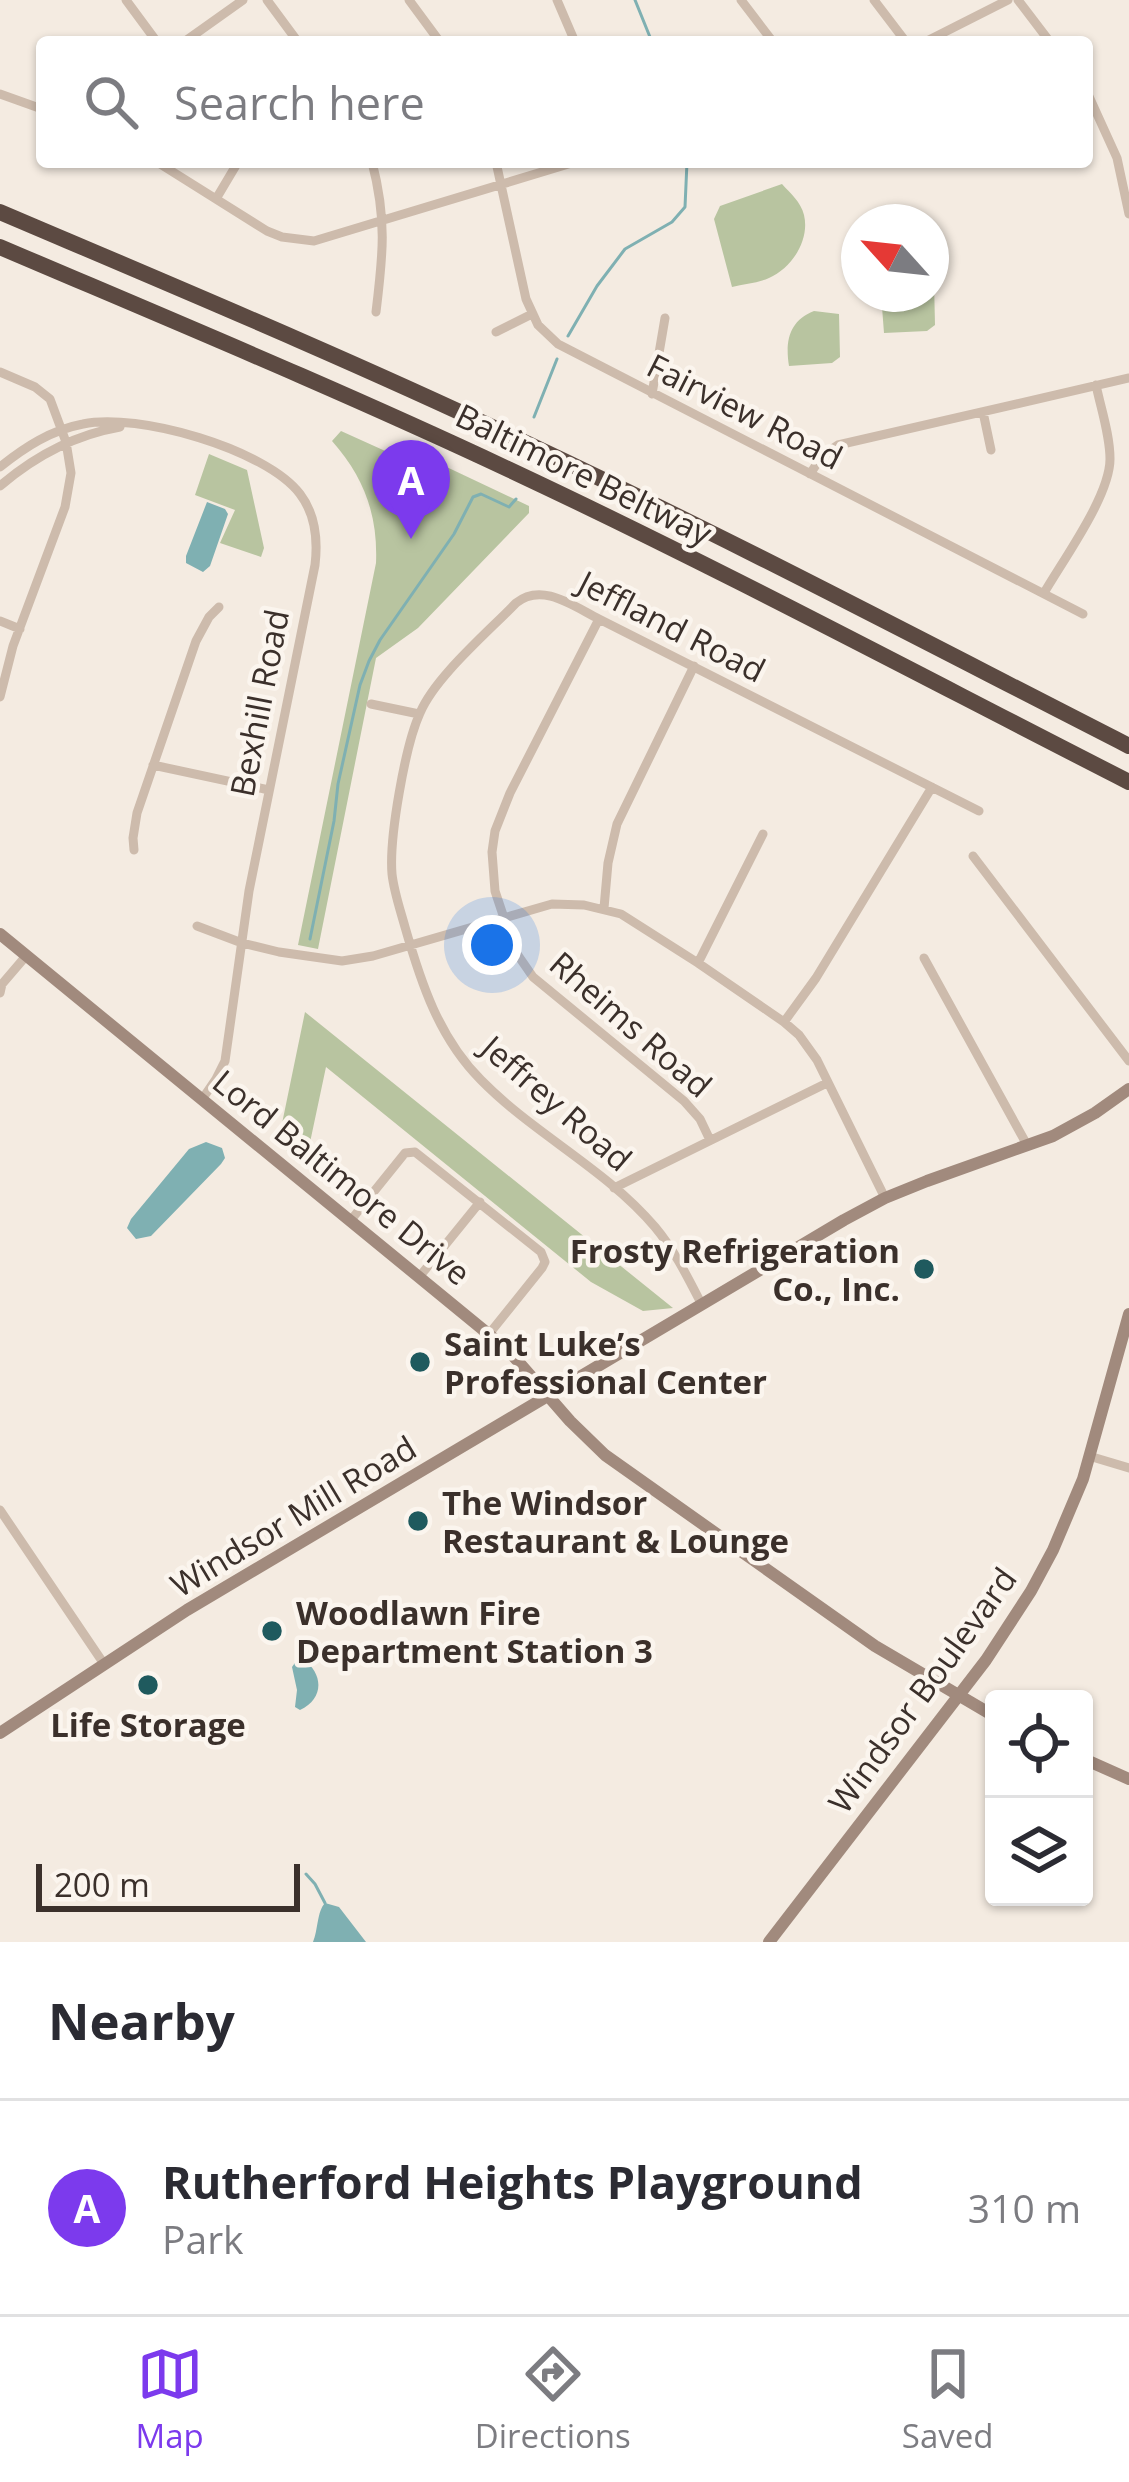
<!DOCTYPE html>
<meta charset="utf-8">
<style>
:root{--surface:#fff;--page:#f7f7f7;--text:#2b2b33;--muted:#7c7c81;--line:#e1e1e2;--accent:#7c3aed}
body{margin:0;font-family:"Open Sans",sans-serif;background:var(--page);color:var(--text)}
.controls{position:absolute;right:36px;bottom:36px;display:grid;overflow:hidden;border-radius:12px;box-shadow:0 3px 9px #0004}
.controls button{width:108px;height:108px;display:grid;place-items:center;padding:0;border:0;border-bottom:3px solid var(--line);background:var(--surface);color:var(--text);font:60px sans-serif}
.compass{position:absolute;left:841px;top:204px;width:108px;height:108px;border-radius:50%;background:var(--surface);box-shadow:0 3px 9px #0004;rotate:297deg}
.scale{position:absolute;left:36px;bottom:30px;width:264px;box-sizing:border-box;padding-left:12px;border:6px solid #3b302b;border-top:0;font-size:33px;line-height:42px;white-space:nowrap;color:#3b302b;-webkit-text-stroke:9px #fbf5ee;paint-order:stroke}
.you{position:absolute;left:492px;top:945px;width:42px;height:42px;margin:-30px;border:9px solid #fff;border-radius:50%;background:#1a73e8;box-shadow:0 0 0 18px #1a73e833}
.badge{display:grid;place-items:center;width:78px;height:78px;border-radius:50%;background:var(--accent);color:#fff;font-size:39px;font-weight:700}
.pin{position:absolute;translate:-50% -99px;filter:drop-shadow(0 3px 6px #0008)}
.pin::after{content:'';position:absolute;top:63px;width:42px;height:36px;background:inherit;clip-path:polygon(0 0,100% 0,50% 100%)}
.list{margin:0;padding:0;list-style:none}
h2{display:flex;justify-content:space-between;align-items:center;height:156px;margin:0;padding:0 48px;font-size:51px}
h2 small{font-size:39px;font-weight:400;color:var(--muted)}
.list li{display:grid;grid-template-columns:78px 1fr auto;gap:36px;align-items:center;box-sizing:border-box;height:216px;padding:0 48px;border-top:3px solid var(--line)}
.list b{display:block;font-size:45px;white-space:nowrap}
.list p{margin:0;font-size:39px;white-space:nowrap;color:var(--muted)}
.list em{font-size:39px;font-style:normal;color:var(--muted)}
.icon{flex:none;width:66px;height:66px;fill:none;stroke:currentColor;stroke-width:2;stroke-linecap:round;stroke-linejoin:round}
.map{position:relative;flex:none;width:1129px;height:1942px;overflow:hidden}
.search{position:absolute;background:var(--surface);box-shadow:0 3px 9px #0004;left:36px;right:36px;top:36px;height:132px;display:flex;align-items:center;gap:30px;box-sizing:border-box;padding:0 42px;border-radius:12px;color:var(--muted);font-size:45px}
.sheet{height:372px;background:var(--surface)}
nav{display:flex;justify-content:space-around;align-items:center;box-sizing:border-box;height:168px;border-top:3px solid var(--line);background:var(--surface);font-size:33px;color:var(--muted)}
nav a{display:grid;justify-items:center;gap:6px}
nav .on{color:var(--accent)}
.map>svg:first-child{display:block}
.green{fill:#b8c4a0}
.water{fill:#7fb0b2}
.lines{fill:none;stroke-linecap:round;stroke-linejoin:round}
.stream{stroke:#7fb0b2;stroke-width:3}
.street{stroke:#cdbbac;stroke-width:9}
.secondary{stroke:#a18a7d;stroke-width:12}
.highway{stroke:#5c4a42;stroke-width:16}
.poi-dot{fill:#1f5a5e;stroke:#fbf5ee;stroke-width:4.5}
.labels{text-anchor:middle;dominant-baseline:central;stroke-width:9;stroke-linejoin:round;paint-order:stroke}
.street-label{font-size:33px;fill:#3b302b;stroke:#fbf5ee}
.poi-label{font-size:33px;font-weight:bold;fill:#3b302b;stroke:#fbf5ee;text-anchor:start}
</style>
<div class="map">
<svg width="1129" height="1942" viewBox="0 0 1129 1942">
<rect width="100%" height="100%" fill="#f4ebe1"/>
<path class="green" d="M782 184C790 193 801 202 804 215 810 240 792 268 769 278 758 283 744 284 732 287L714 219 720 206Z
M931 280 934 281 935 325 927 331 884 333 882 307 888 294H931Z
M814 311 839 314 840 357 832 363 789 366C785 341 789 321 814 311Z
M341 431 414 464 417 453 529 506V513L418 628 376 658 318 949 298 945 376 563C378 515 364 477 332 441Z
M209 454 247 470 264 548 261 557 220 543 235 510 195 495Z
M305 1012 673 1308 643 1311 591 1282 326 1067 305 1166 278 1143Z"/>
<path class="water" d="M207 502 225 509 228 514 210 566 203 572 186 563V556Z
M206 1142 222 1148 225 1158 221 1164 151 1236 136 1239 127 1228 131 1219 189 1149Z
M303 1659C324 1674 324 1699 300 1710L295 1707 297 1690 292 1667 297 1660Z
M325 1903 339 1907 366 1942H313C318 1931 317 1911 325 1903Z"/>
<g class="lines">
<path class="stream" d="M635 0 652 42
M568 336 597 286 625 249 672 222 685 207 687 162
M534 417 557 359
M310 939 334 821 338 784 360 685 369 661 380 640 454 534 473 497 481 494 509 507 516 499
M306 1874 315 1884 325 1903"/>
<path class="street" d="M126 0 157 42
M267 0 298 42
M409 0 440 42
M557 0 575 42
M741 0 773 42
M874 0 906 42
M1018 0 1050 42
M184 42 243 0
M925 42 1008 0
M1087 92 1117 158 1129 214
M0 94 42 109
M157 162 267 231 282 237 314 241 575 162
M372 162C387 219 383 255 376 312
M496 162 526 299 538 325 558 344 1083 614
M216 199 238 162
M496 332 532 314
M0 372 35 387 50 399 66 442 71 473 65 507 13 646 0 697
M652 394 665 318
M983 412 991 450
M0 467C25 447 51 430 83 424 137 412 266 449 300 494 316 515 318 540 315 565L249 891 225 1061 216 1079 203 1098
M810 474 822 456 838 445 1129 378
M0 486C35 456 74 435 120 427
M1044 593C1063 560 1110 496 1110 459 1110 435 1101 409 1096 385
M599 619 510 793 495 831 492 852 495 891 515 951 533 977 684 1101 700 1119 710 1140
M0 621 20 629
M371 704 419 714
M153 765 269 790
M134 850 133 838 137 813 196 641 209 617 219 607
M973 856 1129 1061
M604 908 608 863 617 824 694 666
M197 926 242 943 279 952 342 961 373 956 552 904 584 905 621 914 698 963 784 1022 799 1035 817 1060 885 1198
M924 958 1027 1145
M698 963 763 834
M0 993 2 984 26 956
M784 1022 816 978 932 787
M614 1188 827 1083
M351 1220 405 1153 415 1152 541 1252 545 1262 542 1268 489 1334
M420 1276 480 1202
M702 1305C688 1278 675 1251 655 1227 606 1169 534 1134 481 1080 439 1038 421 983 405 927 400 909 394 892 392 874 389 838 405 746 420 713 435 677 488 632 516 603 542 582 573 606 599 619L979 811
M1089 1456 1129 1468
M0 1510 104 1664"/>
<path class="secondary" d="M0 934 508 1350 570 1421 605 1455 875 1646 994 1716
M0 1733 187 1610 844 1220 885 1198 927 1181 1053 1136 1095 1113 1129 1089
M1084 1759 1129 1779
M769 1942 986 1660 1031 1591 1053 1550 1083 1479 1129 1314"/>
<path class="highway" d="M0 212C176 287 353 361 526 443 730 539 929 644 1129 746
M0 247C171 320 342 391 510 470 719 568 923 677 1129 782"/>
</g>
<g class="poi-dot">
<circle cx="924" cy="1269" r="12"/>
<circle cx="420" cy="1362" r="12"/>
<circle cx="418" cy="1521" r="12"/>
<circle cx="272" cy="1631" r="12"/>
<circle cx="148" cy="1685" r="12"/>
</g>
<g class="labels">
<g class="street-label">
<text transform="translate(745 411) rotate(27)">Fairview Road</text>
<text transform="translate(584 474) rotate(26)">Baltimore Beltway</text>
<text transform="translate(672 626) rotate(27)">Jeffland Road</text>
<text transform="translate(259 703) rotate(-79)">Bexhill Road</text>
<text transform="translate(631 1024) rotate(41)">Rheims Road</text>
<text transform="translate(557 1103) rotate(41)">Jeffrey Road</text>
<text transform="translate(342 1177) rotate(39)">Lord Baltimore Drive</text>
<text transform="translate(293 1516) rotate(-31)">Windsor Mill Road</text>
<text transform="translate(922 1690) rotate(-54)">Windsor Boulevard</text>
</g>
<g class="poi-label">
<text x="900" y="1250" text-anchor="end">Frosty Refrigeration<tspan x="900" dy="38">Co., Inc.</tspan></text>
<text x="444" y="1343">Saint Luke’s<tspan x="444" dy="38">Professional Center</tspan></text>
<text x="442" y="1502">The Windsor<tspan x="442" dy="38">Restaurant &amp; Lounge</tspan></text>
<text x="296" y="1612">Woodlawn Fire<tspan x="296" dy="38">Department Station 3</tspan></text>
<text x="148" y="1724" text-anchor="middle">Life Storage</text>
</g>
</g>
</svg>
<div class="controls">
<button><svg class="icon" aria-label="locate" viewBox="0 0 24 24"><circle cx="12" cy="12" r="6"/><path d="M12 2v4M12 18v4M2 12h4M18 12h4"/></svg></button>
<button><svg class="icon" aria-label="layers" viewBox="0 0 24 24"><path d="M12 4l9 5-9 5-9-5zM3 14l9 5 9-5"/></svg></button>
</div>
<svg class="compass" viewBox="-18 -18 36 36"><path d="M0-13l5 13h-10z" fill="#e53935"/><path d="M0 13l5-13h-10z" fill="#7c7c81"/></svg>
<div class="scale">200 m</div>
<div class="you"></div>
<div class="pin badge" style="left:411px;top:539px">A</div>
<div class="search"><svg class="icon" aria-label="search" viewBox="0 0 24 24"><circle cx="10" cy="10" r="6"/><path d="M15 15l6 6"/></svg>Search here</div>
</div>
<section class="sheet">
<h2>Nearby<small></small></h2>
<ul class="list">
<li><span class="badge">A</span><div><b>Rutherford Heights Playground</b><p>Park</p></div><em>310 m</em></li>
</ul>
</section>
<nav>
<a class="on"><svg class="icon" aria-label="map" viewBox="0 0 24 24"><path d="M3 6l6-2 6 2 6-2v14l-6 2-6-2-6 2zM9 4v14M15 6v14"/></svg>Map</a>
<a><svg class="icon" aria-label="directions" viewBox="0 0 24 24"><path d="M12 3l9 9-9 9-9-9zM9 14v-3h6M13 9l2 2-2 2"/></svg>Directions</a>
<a><svg class="icon" aria-label="saved" viewBox="0 0 24 24"><path d="M7 4h10v16l-5-4-5 4z"/></svg>Saved</a>
</nav>
